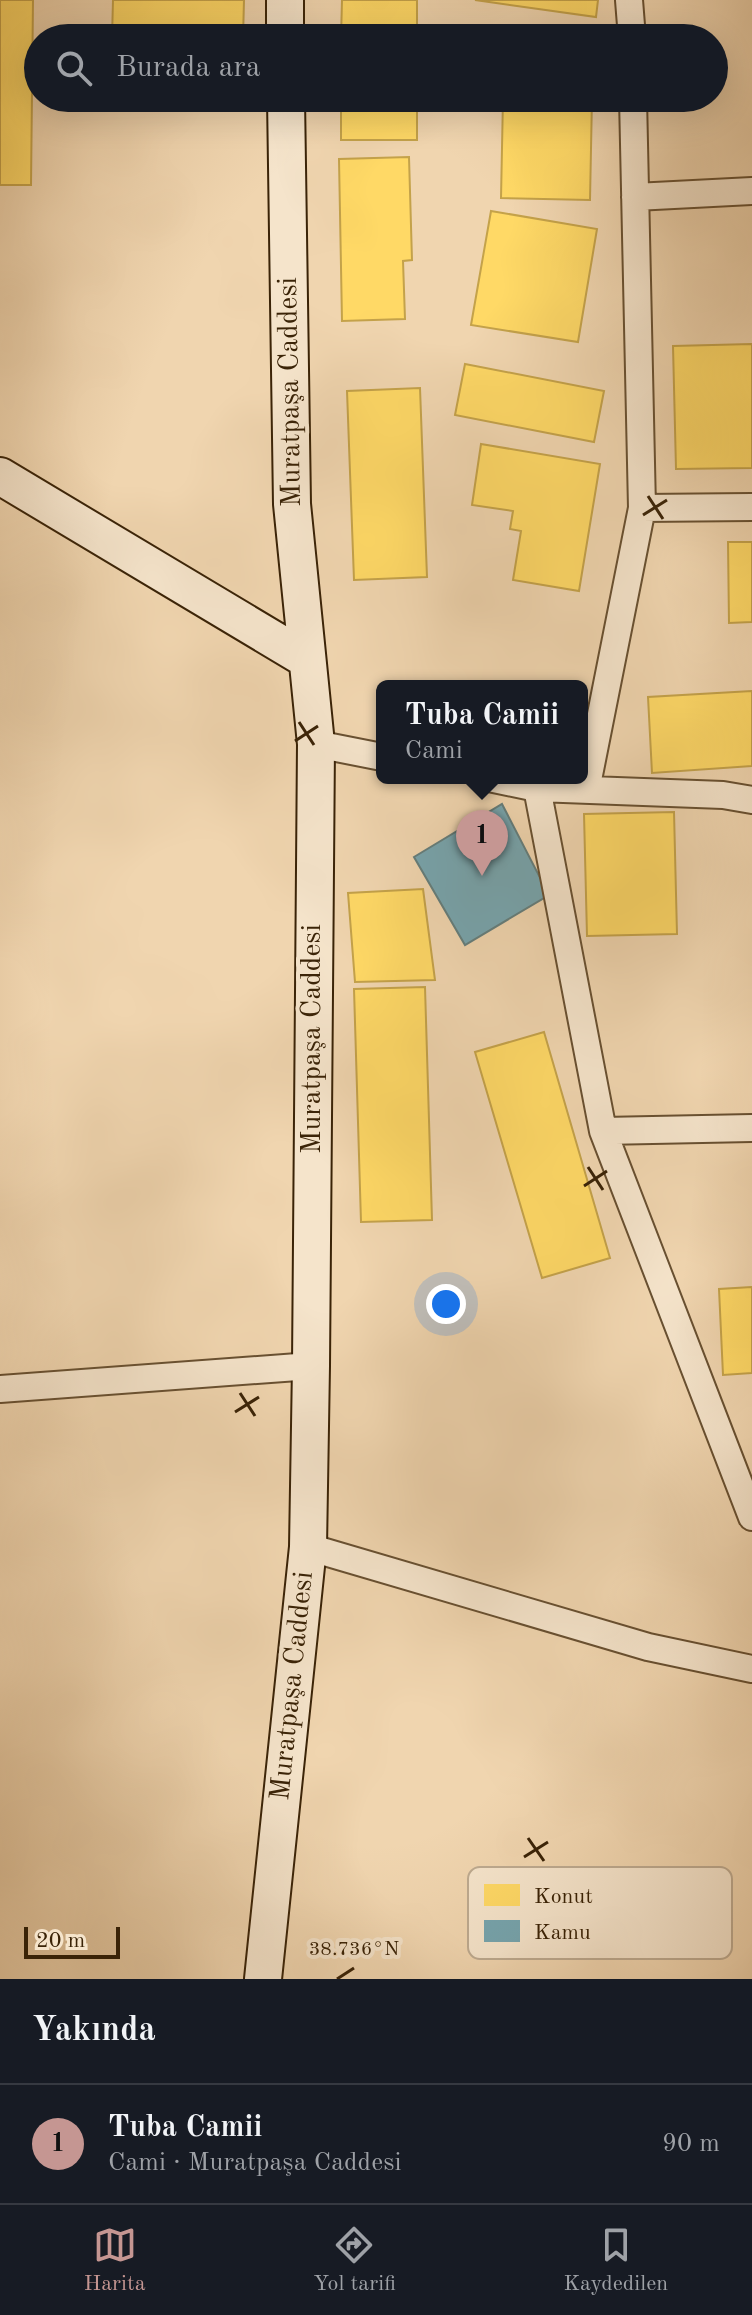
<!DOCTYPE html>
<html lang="tr">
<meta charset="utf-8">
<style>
:root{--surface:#171b24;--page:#242831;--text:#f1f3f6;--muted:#9ea1a6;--line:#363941;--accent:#c59692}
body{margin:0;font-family:"Old Standard TT",serif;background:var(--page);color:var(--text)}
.scale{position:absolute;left:24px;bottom:20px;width:96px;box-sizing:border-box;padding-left:8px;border:4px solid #3a2307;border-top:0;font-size:22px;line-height:28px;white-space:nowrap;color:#3a2307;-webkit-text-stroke:6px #f5e4cb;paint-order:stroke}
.you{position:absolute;left:446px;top:1304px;width:28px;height:28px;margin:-20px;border:6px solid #fff;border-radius:50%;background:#1a73e8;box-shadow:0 0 0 12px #1a73e833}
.badge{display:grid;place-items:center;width:52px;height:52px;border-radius:50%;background:var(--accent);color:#111;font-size:26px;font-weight:700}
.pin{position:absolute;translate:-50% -66px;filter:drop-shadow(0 2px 4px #0008)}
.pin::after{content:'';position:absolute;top:42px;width:28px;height:24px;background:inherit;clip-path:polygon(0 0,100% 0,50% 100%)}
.popup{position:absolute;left:376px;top:680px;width:212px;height:104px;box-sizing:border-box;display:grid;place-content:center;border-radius:12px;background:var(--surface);filter:drop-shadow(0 2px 6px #0005);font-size:26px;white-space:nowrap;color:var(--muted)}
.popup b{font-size:30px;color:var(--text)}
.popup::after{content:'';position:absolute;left:50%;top:100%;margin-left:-16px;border:16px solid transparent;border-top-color:var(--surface)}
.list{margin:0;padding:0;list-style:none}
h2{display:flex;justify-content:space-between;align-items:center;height:104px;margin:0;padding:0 32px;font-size:34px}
h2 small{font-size:26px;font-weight:400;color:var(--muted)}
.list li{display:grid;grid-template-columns:52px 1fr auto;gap:24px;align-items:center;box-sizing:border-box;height:120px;padding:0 32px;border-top:2px solid var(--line)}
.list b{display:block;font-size:30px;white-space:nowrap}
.list p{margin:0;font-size:26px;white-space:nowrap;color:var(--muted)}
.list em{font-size:26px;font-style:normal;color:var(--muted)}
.icon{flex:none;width:44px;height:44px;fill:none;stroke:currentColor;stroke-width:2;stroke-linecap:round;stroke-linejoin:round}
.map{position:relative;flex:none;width:752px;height:1979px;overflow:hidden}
.search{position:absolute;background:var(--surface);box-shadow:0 8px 32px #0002;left:24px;right:24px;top:24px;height:88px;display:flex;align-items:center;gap:20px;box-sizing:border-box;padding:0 28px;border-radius:44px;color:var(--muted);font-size:30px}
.sheet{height:224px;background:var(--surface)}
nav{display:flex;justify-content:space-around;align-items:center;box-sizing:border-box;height:112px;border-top:2px solid var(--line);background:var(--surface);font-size:22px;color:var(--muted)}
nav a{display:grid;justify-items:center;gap:4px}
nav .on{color:var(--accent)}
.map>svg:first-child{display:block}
.homes{fill:#ffd966;stroke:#c4a24a;stroke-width:2}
.public{fill:#76a5af;stroke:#647e7d;stroke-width:2}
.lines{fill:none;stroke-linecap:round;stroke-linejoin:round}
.street-casing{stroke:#685031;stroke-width:30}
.secondary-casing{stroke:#3a2307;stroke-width:40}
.street{stroke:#f5e4cb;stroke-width:26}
.secondary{stroke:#f5e4cb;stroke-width:36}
.ticks{fill:none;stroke:#3a2307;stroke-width:3}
.labels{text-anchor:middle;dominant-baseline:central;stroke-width:8;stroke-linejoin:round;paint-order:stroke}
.street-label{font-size:28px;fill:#3a2307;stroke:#f5e4cb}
.key{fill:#f5e4cb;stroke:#bdaa90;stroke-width:2}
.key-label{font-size:22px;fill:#3a2307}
.ticks-label{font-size:20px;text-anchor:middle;fill:#3a2307;stroke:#f5e4cb;stroke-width:8;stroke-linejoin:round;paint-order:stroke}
</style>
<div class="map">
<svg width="752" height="1979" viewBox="0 0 752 1979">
<rect width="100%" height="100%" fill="#f0d5af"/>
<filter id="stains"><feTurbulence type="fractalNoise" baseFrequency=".0025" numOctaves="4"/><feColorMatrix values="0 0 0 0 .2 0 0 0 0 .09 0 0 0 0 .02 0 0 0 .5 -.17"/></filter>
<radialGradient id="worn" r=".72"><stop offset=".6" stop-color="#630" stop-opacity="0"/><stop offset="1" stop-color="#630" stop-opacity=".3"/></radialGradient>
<path class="homes" d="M0 0H33L31 185H0Z
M113 0H244L243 38H112Z
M342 0H417V38H341Z
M475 0H598L596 17Z
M341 98H417V140H341Z
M503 98H592L590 200 501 198Z
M409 157 412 260 403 261 405 319 342 321 339 159Z
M491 211 597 229 578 342 471 325Z
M752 344V468L676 469 673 346Z
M465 364 604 391 594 442 455 415Z
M420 388 427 577 354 580 347 391Z
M481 444 600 464 579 591 513 580 521 531 510 529 513 511 472 505Z
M728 542H752V622L729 623Z
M752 691V766L652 773 648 697Z
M674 812 677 934 587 936 584 814Z
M423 889 435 980 355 982 348 893Z
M425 987 432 1220 361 1222 354 989Z
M544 1032 610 1258 542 1278 475 1052Z
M752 1287V1373L723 1375 719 1289Z"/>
<path class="public" d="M502 804 549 895 465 945 414 857Z"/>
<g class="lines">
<g class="street-casing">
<path id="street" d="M629 0 632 38
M635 197 752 191
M642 508 752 507
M316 744 382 757
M489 778 537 788 723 795 752 800
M537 788 603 1131 752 1517
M586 790 642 508 633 98
M603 1131 752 1128
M0 1389 311 1366
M308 1547 648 1647 752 1669"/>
</g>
<g class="secondary-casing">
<path id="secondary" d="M285 0V38
M0 476 306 659
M263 1979 308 1547 311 1366 316 744 292 504 286 98"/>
</g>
<use href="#street" class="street"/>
<use href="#secondary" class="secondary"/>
</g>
<path class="ticks" d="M648 496 663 519M643 515 667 500M299 722 314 745M295 741 318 726M588 1167 603 1190M584 1186 607 1171M240 1393 255 1416M235 1412 259 1397M528 1838 544 1861M524 1857 548 1842M337 1979 354 1968"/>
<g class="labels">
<g class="street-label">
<text transform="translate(291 392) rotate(-91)">Muratpaşa Caddesi</text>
<text transform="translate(313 1039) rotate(-90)">Muratpaşa Caddesi</text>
<text transform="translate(293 1686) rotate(-84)">Muratpaşa Caddesi</text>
</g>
</g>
<rect x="468" y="1867" width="264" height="92" rx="12" class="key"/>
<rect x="484" y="1884" width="36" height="22" fill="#ffd966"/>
<rect x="484" y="1920" width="36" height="22" fill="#76a5af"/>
<g class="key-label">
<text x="534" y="1903">Konut</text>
<text x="534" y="1939">Kamu</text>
</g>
<g class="ticks-label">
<text x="354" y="1955">38.736°N</text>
</g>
<rect width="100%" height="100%" filter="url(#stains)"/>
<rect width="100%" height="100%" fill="url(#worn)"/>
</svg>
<div class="scale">20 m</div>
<div class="you"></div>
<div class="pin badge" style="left:482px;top:876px">1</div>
<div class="popup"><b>Tuba Camii</b>Cami</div>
<div class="search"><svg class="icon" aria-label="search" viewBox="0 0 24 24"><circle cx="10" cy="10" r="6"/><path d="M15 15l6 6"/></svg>Burada ara</div>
</div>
<section class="sheet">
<h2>Yakında<small></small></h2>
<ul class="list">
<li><span class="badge">1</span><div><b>Tuba Camii</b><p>Cami · Muratpaşa Caddesi</p></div><em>90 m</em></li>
</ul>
</section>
<nav>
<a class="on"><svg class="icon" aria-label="map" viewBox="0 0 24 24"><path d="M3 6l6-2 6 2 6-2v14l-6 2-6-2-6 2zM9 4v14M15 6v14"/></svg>Harita</a>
<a><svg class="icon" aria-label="directions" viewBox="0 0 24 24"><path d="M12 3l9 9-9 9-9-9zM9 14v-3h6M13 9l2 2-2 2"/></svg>Yol tarifi</a>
<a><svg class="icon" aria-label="saved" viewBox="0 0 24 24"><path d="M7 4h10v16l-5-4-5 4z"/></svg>Kaydedilen</a>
</nav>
